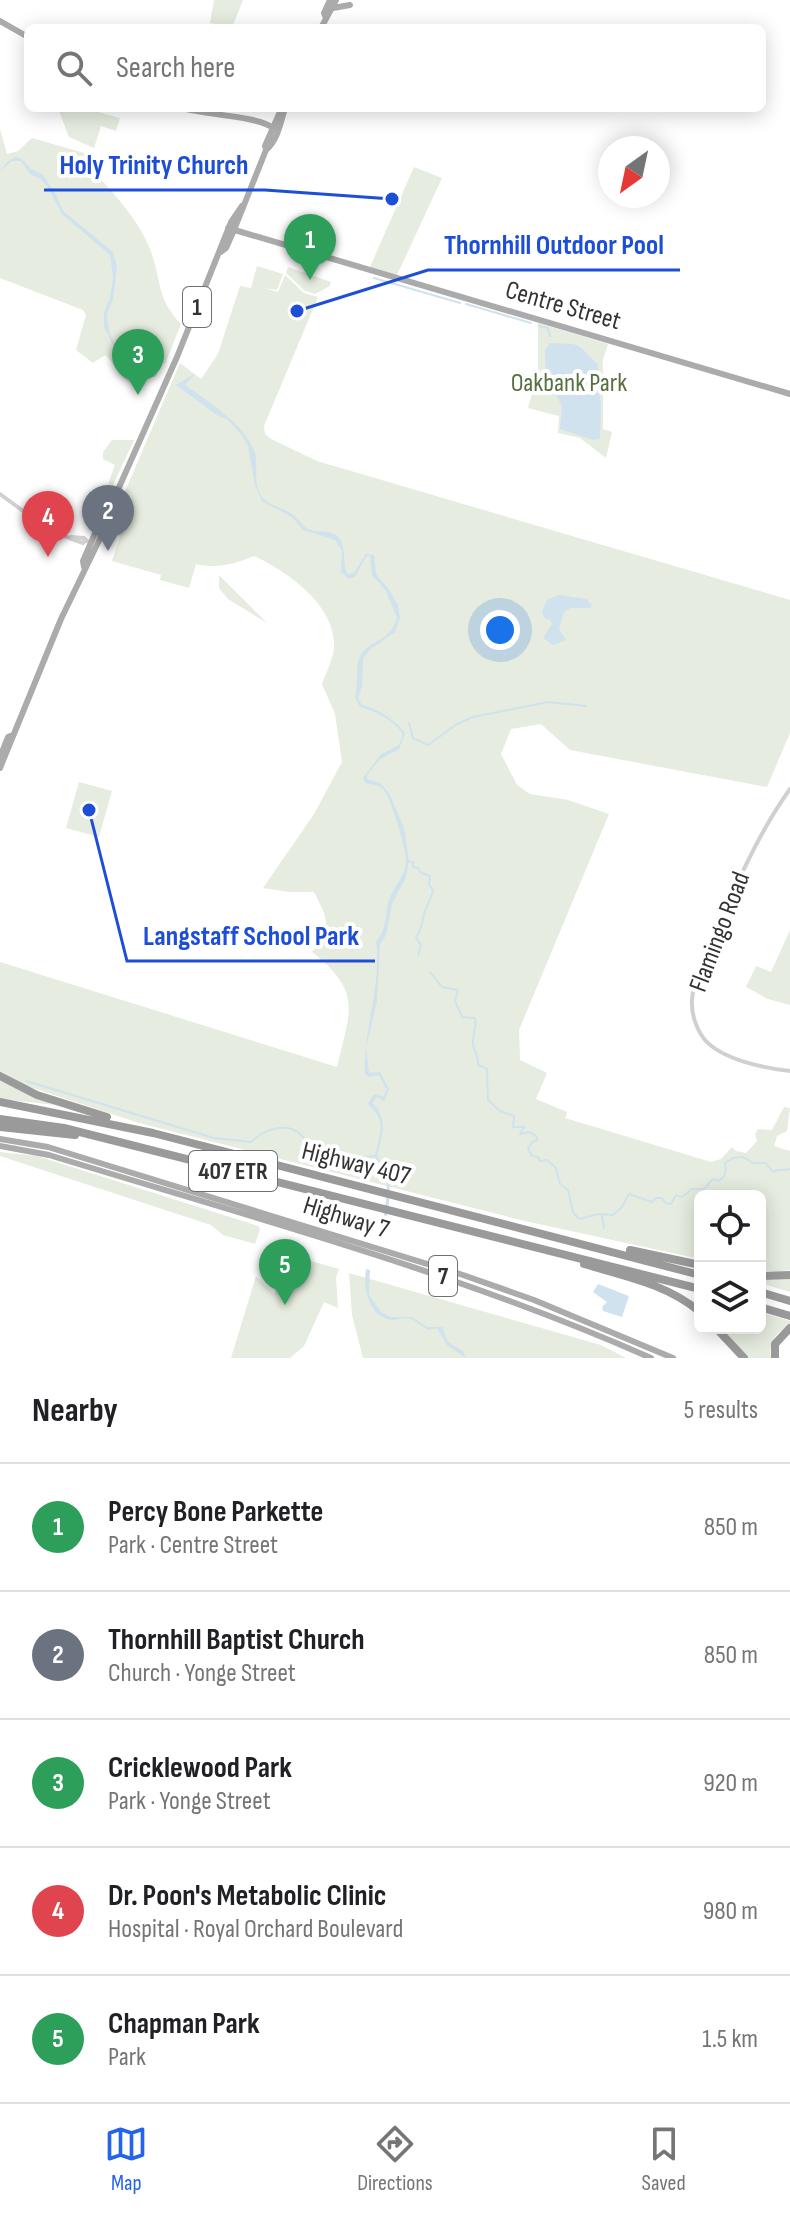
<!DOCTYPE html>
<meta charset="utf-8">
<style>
:root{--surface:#fff;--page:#f6f6f6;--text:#202124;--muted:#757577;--line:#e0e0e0;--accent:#2563eb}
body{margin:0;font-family:"Sofia Sans Condensed",sans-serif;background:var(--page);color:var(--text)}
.controls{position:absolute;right:24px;bottom:24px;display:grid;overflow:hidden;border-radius:12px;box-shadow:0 4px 20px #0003}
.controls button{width:72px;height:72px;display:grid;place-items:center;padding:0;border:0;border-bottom:2px solid var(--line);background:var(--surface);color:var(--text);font:40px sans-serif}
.compass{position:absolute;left:598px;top:136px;width:72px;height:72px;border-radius:50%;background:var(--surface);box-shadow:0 4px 20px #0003;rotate:213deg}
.you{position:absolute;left:500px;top:630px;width:28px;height:28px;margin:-20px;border:6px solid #fff;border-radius:50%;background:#1a73e8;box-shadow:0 0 0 12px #1a73e833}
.badge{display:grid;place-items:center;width:52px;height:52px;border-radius:50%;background:var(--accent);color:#fff;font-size:26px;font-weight:700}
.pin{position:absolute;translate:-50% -66px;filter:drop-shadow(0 2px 4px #0008)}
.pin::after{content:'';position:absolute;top:42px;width:28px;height:24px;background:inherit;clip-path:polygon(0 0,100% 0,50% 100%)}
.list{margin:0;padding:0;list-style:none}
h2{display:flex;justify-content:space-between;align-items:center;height:104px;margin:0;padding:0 32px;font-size:34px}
h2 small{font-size:26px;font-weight:400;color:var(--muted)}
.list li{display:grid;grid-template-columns:52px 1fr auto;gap:24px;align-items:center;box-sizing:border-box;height:128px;padding:0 32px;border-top:2px solid var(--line)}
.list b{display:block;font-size:30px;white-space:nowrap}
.list p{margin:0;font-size:26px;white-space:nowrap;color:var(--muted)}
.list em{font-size:26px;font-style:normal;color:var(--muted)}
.icon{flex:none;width:44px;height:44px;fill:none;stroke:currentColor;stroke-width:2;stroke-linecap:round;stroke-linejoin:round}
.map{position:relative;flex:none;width:790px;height:1358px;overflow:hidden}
.search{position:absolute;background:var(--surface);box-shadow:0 4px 20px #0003;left:24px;right:24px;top:24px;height:88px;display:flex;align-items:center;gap:20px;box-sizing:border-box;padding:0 28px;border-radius:12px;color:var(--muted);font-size:30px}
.sheet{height:744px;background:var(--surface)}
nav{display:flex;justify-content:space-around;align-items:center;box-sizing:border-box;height:112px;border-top:2px solid var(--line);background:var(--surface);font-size:22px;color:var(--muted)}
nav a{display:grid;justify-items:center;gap:4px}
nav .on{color:var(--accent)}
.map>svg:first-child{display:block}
.green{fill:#e6ecdf}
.water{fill:#cfe2ee}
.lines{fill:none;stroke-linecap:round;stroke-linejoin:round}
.stream{stroke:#cfe2ee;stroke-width:2}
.minor{stroke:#d0d0d0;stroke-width:4}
.major{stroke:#ababab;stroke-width:6}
.highway{stroke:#9a9a9a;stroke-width:8}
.labels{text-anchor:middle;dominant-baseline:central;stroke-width:8;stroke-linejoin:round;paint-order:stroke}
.shield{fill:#fff;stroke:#707070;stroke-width:2}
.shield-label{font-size:24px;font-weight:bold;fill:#333}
.street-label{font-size:26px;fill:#333;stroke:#fff}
.park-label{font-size:26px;fill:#56703f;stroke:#fff}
.leader{fill:none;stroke:#1d4ed8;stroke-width:3}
.callout-dot{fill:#1d4ed8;stroke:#fff;stroke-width:3}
.callout-label{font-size:28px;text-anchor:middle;font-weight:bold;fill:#1d4ed8;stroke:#fff;stroke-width:8;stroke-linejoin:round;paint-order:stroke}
</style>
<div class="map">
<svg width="790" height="1358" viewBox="0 0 790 1358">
<rect width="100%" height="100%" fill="#fff"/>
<path class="green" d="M214 0H243L232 28 210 23Z
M58 108H83L120 118 116 131 101 126 94 148 69 137Z
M0 129 7 154 18 151 32 138 105 159 98 176C117 197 139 221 150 249 162 281 156 298 181 324L165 364 140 353 146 374 139 385C116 380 120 367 105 355L93 363 76 350 86 315 83 310 0 278Z
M414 167 442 178 397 275 370 267Z
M257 266 283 274 277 290 264 288 278 292 285 275 304 293 318 297 264 426 265 434 271 439 317 461 790 600V733L767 787 570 750 541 724 511 729 501 754 517 785 530 794 568 800 609 814 519 1030 520 1060 547 1073 536 1099 567 1112 565 1118 711 1162 721 1159 732 1147 736 1151 746 1153 757 1141 755 1134 758 1129 772 1130 784 1107 790 1108 787 1131 777 1136 774 1146 790 1151V1270L775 1272 760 1270V1196H700V1259L525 1221 139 1123 27 1086 0 1071V962L337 1067C350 1011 363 992 312 952 333 927 328 920 314 892H290L263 888 314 814 342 762 335 714 322 684C326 673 333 659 334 648 337 606 287 571 254 556 234 564 218 569 196 564L189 588 160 580 161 575 112 561 120 536 108 531 180 363 201 379 218 354 240 286 251 288Z
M288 267 331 282 330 286 315 294 305 291 286 273Z
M538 323 608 344 603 360V429L612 432 606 458 580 438 558 433 559 416 528 408 538 372Z
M112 440H134L113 485 108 484 115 465 103 459V452Z
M219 575 267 623 228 599 219 588Z
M79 782 112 791 99 837 66 828Z
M790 930V1005L768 999 746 987 756 966 771 972Z
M0 1081 55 1105 0 1099Z
M0 1152 37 1156 258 1226 260 1229 255 1244 223 1235 211 1225 0 1156Z
M290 1255 339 1269 336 1277 338 1308 324 1302 304 1346 290 1358H231L256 1276 274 1294Z
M349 1273 601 1345 626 1358H363L352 1315Z
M790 1278V1292L760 1283V1279Z
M760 1312 790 1321V1326C776 1331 768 1343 771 1358H748L720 1328H760Z"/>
<path class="water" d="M16 157 22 159 30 168 43 175 56 195 63 211 113 252 117 267 113 299 107 314 110 335 117 348 157 374 155 377H150L116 350 104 327V312L110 298 113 277 110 255 62 214 47 186 41 179 30 174 21 161H11L0 172 7 162Z
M550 343C582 344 576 342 598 365L597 386 601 403 600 439 593 440 560 429 562 406 546 378 545 350Z
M196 373 185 385C210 403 244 423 255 453 259 467 251 488 265 500 272 507 284 508 292 514 299 519 302 527 311 530 321 533 332 529 339 538 347 549 342 563 347 574L354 573 366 554 374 555 376 574 390 591 398 605 400 618 395 632 369 650 363 659 362 686 358 698 362 705C376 708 398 721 405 734L399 749 379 760 367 775V779L380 783 389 793 404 828 409 861 406 877 392 904 386 935 380 945 377 1001 366 1048 369 1073 380 1072 389 1089 384 1101 377 1097 372 1103C389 1117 382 1137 377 1156 380 1162 386 1166 388 1173 392 1189 389 1221 380 1234L377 1233C384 1225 390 1184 385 1172 383 1166 377 1162 375 1156 379 1134 388 1121 368 1104L374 1094 383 1097 387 1090 379 1075 369 1077 365 1074C363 1030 382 985 376 941 387 931 385 914 389 900 394 886 406 876 406 860 406 848 391 798 383 789 379 785 371 784 365 783L363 778 381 754 399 745 403 734C394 720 375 711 360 707L355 697C359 684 354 664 362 653 375 637 389 643 397 618L386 591 372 575 370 555 366 557 355 577 349 579 341 572 342 551 335 540 303 530 292 517 262 501 255 485 248 446 241 434 228 420 217 415 176 385Z
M559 595 587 599 592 606 590 608H571L564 612 559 629 566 640 553 645 543 638 552 624 550 620 544 618 542 611 547 600Z
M366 1269 370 1270 369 1295 381 1312 391 1317H412L427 1327H442L448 1342 463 1351 466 1358 447 1345 437 1328 428 1330C422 1327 417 1321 411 1319 405 1316 399 1320 393 1320 368 1318 363 1288 366 1269Z
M598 1284 629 1296 622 1317 603 1311 602 1307 607 1302 593 1292Z"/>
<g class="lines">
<path class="stream" d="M374 278 460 303
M466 304 531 323
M539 326 548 328 550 336
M409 723 413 738 428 745 457 724 473 717 548 702 586 706
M408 861 413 862V867L418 868 421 873 430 876 429 885 433 890C431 899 428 903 425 911 421 920 424 927 416 937L421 946 418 955
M430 972 442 987 458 990 455 1001 462 1017 475 1018C477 1027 472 1036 473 1045 475 1054 479 1056 478 1065L487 1069 488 1100 500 1111 514 1116 513 1127H524L520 1134 530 1132 537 1137V1140L532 1142 528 1149 532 1156 538 1157 540 1161 547 1160 556 1168 560 1184 568 1190 573 1212 579 1219 599 1214 613 1215 622 1207 629 1194 652 1202 656 1198H662L665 1203 671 1204 676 1195 682 1197 692 1189H704L713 1179 718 1181C727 1176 726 1172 725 1163L733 1158 743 1157 753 1163H766L772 1171 790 1169
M26 1081 214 1138 251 1142C263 1130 288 1120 302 1136 308 1142 308 1153 318 1155 334 1160 358 1158 375 1156
M602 1216 604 1228"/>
<path class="minor" d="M0 494C26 513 52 534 83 543L86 540
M71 537 84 538 87 541
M790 789C755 838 733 892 710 948 704 964 693 982 692 1000 691 1013 696 1029 705 1040 723 1060 764 1068 790 1071"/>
<path class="major" d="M333 8 350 5
M326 18 324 13 330 0
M0 21 28 37
M321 28 336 0
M182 108C205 115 258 116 273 128
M266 150C278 140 281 121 285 108
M228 228 790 394
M221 252 226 248 234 230 266 150 265 146 279 114 283 113
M84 567 83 561 99 524 104 521
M0 757 8 737 13 735
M0 768 61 619 106 526 104 521 177 357 231 222 242 206
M0 1139 48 1147 463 1275 534 1300 673 1358
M0 1146 49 1155C251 1217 457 1272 651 1358"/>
<path class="highway" d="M0 1076 37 1095 107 1117
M0 1102 153 1133 700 1275
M0 1119 64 1128 700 1289
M0 1127 75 1135
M630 1250 700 1265
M584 1264C624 1276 667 1284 700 1312
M760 1276 790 1275
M760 1292 790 1301
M760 1307 790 1316
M716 1328 744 1358
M775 1358V1344L790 1328"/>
</g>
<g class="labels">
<g class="shield">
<rect x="183" y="287" width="28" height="40" rx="6"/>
<rect x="189" y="1151" width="88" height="40" rx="6"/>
<rect x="429" y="1256" width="28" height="40" rx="6"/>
</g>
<g class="shield-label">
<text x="197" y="307">1</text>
<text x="233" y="1171">407 ETR</text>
<text x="443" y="1276">7</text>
</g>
<g class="street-label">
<text transform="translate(563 306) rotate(16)">Centre Street</text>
<text transform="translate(720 932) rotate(-69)">Flamingo Road</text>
<text transform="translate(356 1164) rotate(14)">Highway 407</text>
<text transform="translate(346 1218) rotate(17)">Highway 7</text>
</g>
<g class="park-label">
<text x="569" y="383">Oakbank Park</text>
</g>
</g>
<path class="leader" d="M392 199L265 190H44M297 311L428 270H680M89 810L127 961H375"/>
<g class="callout-dot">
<circle cx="392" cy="199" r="8"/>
<circle cx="297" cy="311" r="8"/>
<circle cx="89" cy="810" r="8"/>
</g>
<g class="callout-label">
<text x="154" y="174">Holy Trinity Church</text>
<text x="554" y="254">Thornhill Outdoor Pool</text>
<text x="251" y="945">Langstaff School Park</text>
</g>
</svg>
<div class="controls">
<button><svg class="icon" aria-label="locate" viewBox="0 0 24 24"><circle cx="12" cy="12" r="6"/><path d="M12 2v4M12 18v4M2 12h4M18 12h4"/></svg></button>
<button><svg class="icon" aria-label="layers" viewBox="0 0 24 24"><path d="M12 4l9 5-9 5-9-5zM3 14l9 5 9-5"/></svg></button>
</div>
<svg class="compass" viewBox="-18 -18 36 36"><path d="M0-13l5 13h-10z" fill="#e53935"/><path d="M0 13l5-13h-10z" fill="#757577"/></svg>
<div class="you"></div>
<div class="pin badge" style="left:310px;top:280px;background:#2e9e5b">1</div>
<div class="pin badge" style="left:108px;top:551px;background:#6b7280">2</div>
<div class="pin badge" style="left:138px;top:395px;background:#2e9e5b">3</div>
<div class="pin badge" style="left:48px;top:557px;background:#e0444e">4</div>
<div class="pin badge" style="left:285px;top:1305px;background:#2e9e5b">5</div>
<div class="search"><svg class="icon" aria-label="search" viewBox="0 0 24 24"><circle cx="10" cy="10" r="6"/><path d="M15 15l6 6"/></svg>Search here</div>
</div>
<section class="sheet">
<h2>Nearby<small>5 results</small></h2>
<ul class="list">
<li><span class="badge" style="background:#2e9e5b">1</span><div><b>Percy Bone Parkette</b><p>Park · Centre Street</p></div><em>850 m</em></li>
<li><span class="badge" style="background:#6b7280">2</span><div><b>Thornhill Baptist Church</b><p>Church · Yonge Street</p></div><em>850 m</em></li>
<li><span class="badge" style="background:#2e9e5b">3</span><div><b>Cricklewood Park</b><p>Park · Yonge Street</p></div><em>920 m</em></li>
<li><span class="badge" style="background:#e0444e">4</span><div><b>Dr. Poon's Metabolic Clinic</b><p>Hospital · Royal Orchard Boulevard</p></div><em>980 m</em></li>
<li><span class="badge" style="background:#2e9e5b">5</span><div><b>Chapman Park</b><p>Park</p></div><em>1.5 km</em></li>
</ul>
</section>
<nav>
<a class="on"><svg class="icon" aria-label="map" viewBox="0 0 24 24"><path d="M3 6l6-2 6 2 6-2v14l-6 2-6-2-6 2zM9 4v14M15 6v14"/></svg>Map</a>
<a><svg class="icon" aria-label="directions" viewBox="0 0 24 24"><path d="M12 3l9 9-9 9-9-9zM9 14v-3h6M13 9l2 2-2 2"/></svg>Directions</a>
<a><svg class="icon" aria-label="saved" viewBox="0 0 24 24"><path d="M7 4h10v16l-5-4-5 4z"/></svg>Saved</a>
</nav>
